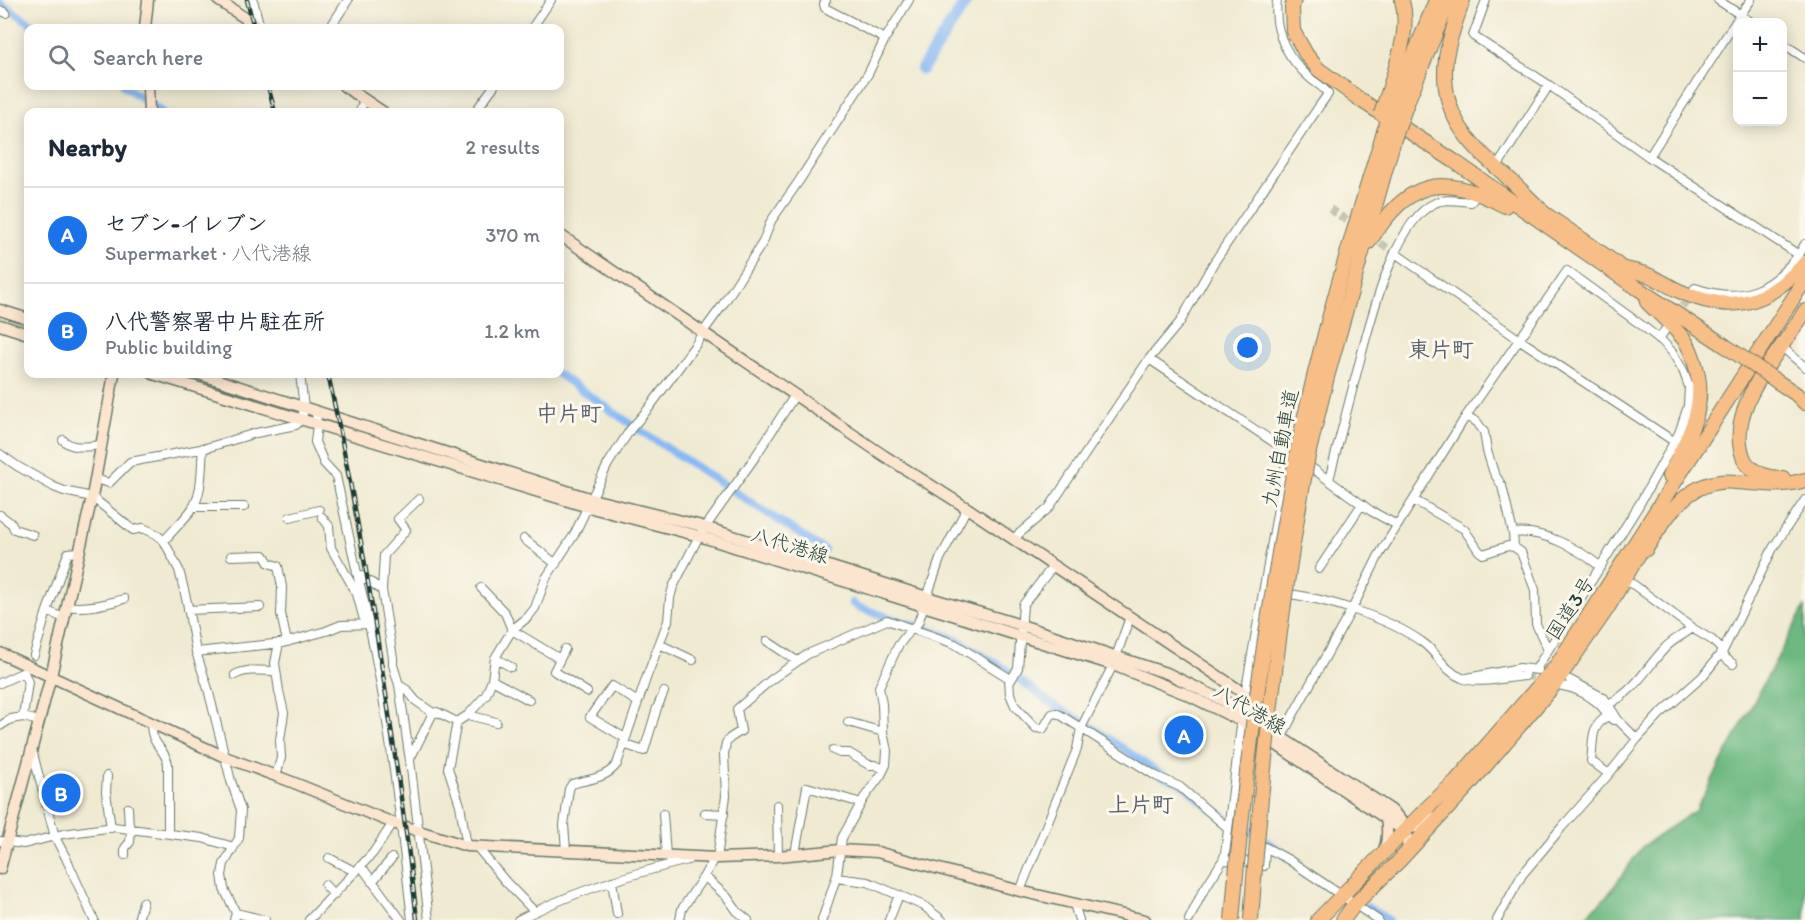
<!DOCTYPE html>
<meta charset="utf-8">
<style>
:root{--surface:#fff;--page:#f2f2f3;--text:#1f2937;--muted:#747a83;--line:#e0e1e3;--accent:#1a73e8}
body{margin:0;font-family:Itim,"Klee One",sans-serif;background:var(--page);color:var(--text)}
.controls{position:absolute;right:18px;top:18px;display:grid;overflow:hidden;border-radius:12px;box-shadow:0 3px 15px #0003}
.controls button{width:54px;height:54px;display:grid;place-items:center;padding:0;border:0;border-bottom:2px solid var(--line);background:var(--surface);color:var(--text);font:30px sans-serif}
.you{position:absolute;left:1248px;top:348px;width:21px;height:21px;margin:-15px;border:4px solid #fff;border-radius:50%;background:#1a73e8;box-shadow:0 0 0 9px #1a73e833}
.badge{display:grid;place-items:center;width:39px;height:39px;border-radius:50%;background:var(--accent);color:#fff;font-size:20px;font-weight:700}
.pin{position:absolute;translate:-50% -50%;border:3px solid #fff;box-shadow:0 2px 6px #0006}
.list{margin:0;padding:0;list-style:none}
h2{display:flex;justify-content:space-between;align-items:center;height:78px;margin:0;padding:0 24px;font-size:26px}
h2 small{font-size:20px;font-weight:400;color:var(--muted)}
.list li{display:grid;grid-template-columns:39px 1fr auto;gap:18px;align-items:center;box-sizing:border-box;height:96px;padding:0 24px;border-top:2px solid var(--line)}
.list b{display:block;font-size:22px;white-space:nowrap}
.list p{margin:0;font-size:20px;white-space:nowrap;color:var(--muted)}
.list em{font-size:20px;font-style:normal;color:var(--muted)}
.icon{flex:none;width:33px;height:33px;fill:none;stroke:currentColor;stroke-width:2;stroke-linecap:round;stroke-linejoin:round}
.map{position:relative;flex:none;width:1805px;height:920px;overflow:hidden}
.search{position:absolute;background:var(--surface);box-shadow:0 3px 15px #0003;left:24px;top:24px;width:540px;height:66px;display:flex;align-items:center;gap:15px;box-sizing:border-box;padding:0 21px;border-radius:12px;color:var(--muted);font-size:22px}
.panel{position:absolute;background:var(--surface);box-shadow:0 3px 15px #0003;left:24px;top:108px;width:540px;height:270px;border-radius:12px}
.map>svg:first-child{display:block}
.forest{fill:#6cb880;stroke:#467a5a;stroke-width:1.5}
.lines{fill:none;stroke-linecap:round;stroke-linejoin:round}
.canal{stroke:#88b9f4;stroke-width:8}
.river{stroke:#88b9f4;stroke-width:12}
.street-tunnel{stroke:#c6c7b2;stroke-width:8;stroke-dasharray:8 4;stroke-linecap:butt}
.street-casing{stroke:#687a6b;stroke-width:10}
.secondary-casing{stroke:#687a6b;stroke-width:13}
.highway-casing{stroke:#687a6b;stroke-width:16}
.street{stroke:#fff;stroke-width:8}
.secondary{stroke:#fce5cf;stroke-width:10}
.highway{stroke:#f7be87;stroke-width:14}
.rail-casing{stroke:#1f3d34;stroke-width:4.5}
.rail{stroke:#fbf7ec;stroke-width:2;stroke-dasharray:7;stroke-linecap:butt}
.highway-bridge-casing{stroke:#687a6b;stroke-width:16;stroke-linecap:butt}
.highway-bridge{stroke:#f7be87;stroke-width:14}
.labels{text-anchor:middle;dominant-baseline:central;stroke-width:6;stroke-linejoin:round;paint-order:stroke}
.street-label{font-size:20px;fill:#1f3d34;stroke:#fbf7ec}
.quarter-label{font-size:22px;font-weight:bold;fill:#59626d;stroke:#fbf7ec}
</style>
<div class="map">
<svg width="1805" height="920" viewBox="0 0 1805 920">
<rect width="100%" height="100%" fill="#fbf7ec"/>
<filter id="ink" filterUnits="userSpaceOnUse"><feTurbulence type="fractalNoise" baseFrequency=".0167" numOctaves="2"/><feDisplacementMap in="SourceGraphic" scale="12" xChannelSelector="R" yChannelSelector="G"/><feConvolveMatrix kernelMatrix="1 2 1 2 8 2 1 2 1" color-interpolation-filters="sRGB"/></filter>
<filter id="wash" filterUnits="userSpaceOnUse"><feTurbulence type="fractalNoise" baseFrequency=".008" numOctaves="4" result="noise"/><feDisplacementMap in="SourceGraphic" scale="24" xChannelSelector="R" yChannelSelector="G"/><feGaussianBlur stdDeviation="1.35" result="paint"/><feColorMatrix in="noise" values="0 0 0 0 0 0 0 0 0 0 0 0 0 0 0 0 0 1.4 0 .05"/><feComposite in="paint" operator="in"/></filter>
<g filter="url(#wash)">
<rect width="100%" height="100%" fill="#f0ead2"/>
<path class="forest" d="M1805 606V920H1582L1608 895 1642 847 1696 810Z"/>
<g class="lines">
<path class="canal" d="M0 3 38 28
M124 86 162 112
M558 374 641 431 824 550
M852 603 857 607 956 639 1009 672 1056 707 1093 728 1163 776 1181 783 1208 806 1225 817
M1234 820 1286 855
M1367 907 1388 920"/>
<path class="river" d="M922 69 967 0"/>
</g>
</g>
<g filter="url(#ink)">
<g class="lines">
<path class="street-tunnel" d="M1330 209 1356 227
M1370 237 1395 253
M1675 316 1691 294
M1525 676 1548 678"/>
<g class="street-casing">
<path id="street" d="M253 0 260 28
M826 0 824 4 825 8 885 39
M1486 0 1473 36 1549 85 1649 157 1799 255 1805 244
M1718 0 1751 22
M0 10 6 13
M330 28 348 0
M532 28 551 0
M1782 43 1805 58
M360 112 364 99
M475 112 494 86
M1649 157 1740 15 1751 0
M1500 162 1549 85
M1395 253 1520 340 1675 442
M1692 292 1695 288C1741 304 1768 292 1799 255
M1659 339 1665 330
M1782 347 1805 367
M1149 359 1290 453
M316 411 317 424 315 442 324 463 336 476 357 573 382 590 393 658V665L399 685 411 768 429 920
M1466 416 1477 422 1484 432 1487 451 1494 473 1502 486 1513 533 1514 547
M63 440C73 450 88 446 101 445
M0 454 17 466 54 487 64 491 92 497 133 530 143 528 156 534 164 541 179 570 187 602 196 652 208 689 231 781 241 810 239 838 224 864 222 875 224 889 236 913 234 920
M1305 463 1371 511 1397 525
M95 479 109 483 130 462 206 448 256 433 296 425 302 419 304 408 300 374
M1329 480C1337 447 1346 415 1354 383 1366 339 1391 222 1435 203 1445 198 1459 201 1471 202L1475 197
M1414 500 1464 529 1479 551 1483 554 1508 546 1514 547 1521 552 1535 590 1536 624 1548 650
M193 507H244
M0 515 12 524 14 529 33 535
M290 517 319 510
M322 517 329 526 331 548 357 594 364 620
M1513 533C1544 529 1578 549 1601 567
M524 539 556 564
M1013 539 1049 508 1149 359 1180 322 1213 264 1320 105 1328 94C1324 87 1317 84 1311 79 1287 58 1273 32 1277 0
M164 541C173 530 184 520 192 509 203 493 201 467 203 448
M231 556 264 555 269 563 278 566 282 587 281 614 287 642
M1319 569 1362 504
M357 573C386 686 399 804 412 920
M1625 581 1634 585 1692 628 1712 640 1723 651
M481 588 505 613 512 630 560 659 565 649
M382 590 384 555 406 530 398 519 419 499
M1284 593C1326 599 1387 617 1422 642 1437 652 1444 671 1462 678 1478 685 1508 677 1525 676
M67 606C88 609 105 604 124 599
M188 610 260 607
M47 611 64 618
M767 641 797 661
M659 644 693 660
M196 652 283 643 326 631 341 625 370 624
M1720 654 1733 664
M34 655 47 611 68 553 79 552
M495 658 511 667
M560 659 554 671 587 692
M235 675C247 668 264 671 276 671
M1467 678 1520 668 1538 670
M492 680 529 700
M1570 680 1604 698 1618 720 1637 739
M1010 682 1018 668 1023 605 1053 566
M0 683 24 672 28 682 23 717 39 721
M399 685 407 690 416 701 433 713 437 712 457 722 468 715 486 695 492 680 495 658 512 630 528 617 535 608 546 578 574 535 608 464 630 430 649 408 696 344 703 332 722 306 763 242 771 221 799 181 868 74 885 39 909 0
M1554 685C1571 686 1587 693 1600 705 1605 710 1608 716 1613 720H1618
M1609 704C1637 689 1645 669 1665 648 1672 640 1684 635 1692 628
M468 715 496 722
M1608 716C1589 727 1594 741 1591 761L1609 774
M151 722C151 747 164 746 168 764V833
M457 722 448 768 460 805 467 846
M848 722 883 732
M0 726 11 719 23 717
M1282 737 1293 715 1352 609 1379 555 1466 416 1567 271 1644 327 1662 341 1672 352 1683 370 1689 387 1688 406 1679 433 1639 505 1536 669
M625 738 590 717 612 686 638 702
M623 744 644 751 657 708 664 692
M32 750 55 837 66 858 94 920
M833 750 840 753H849L869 765H875L884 769
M410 759 433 713
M107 776 106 792 111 828
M276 776 281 758 280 740 284 713 279 691 275 663 279 643
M777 805 778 856
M128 808 129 828
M705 813 724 814
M663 814 666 856
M0 841 24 844 63 834 114 827 202 838 234 847
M476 846 506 882 534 911
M566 850 564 825 569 789 572 784C588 779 606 779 617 764L647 676 668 621 670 598 673 587 699 536 755 457 795 395
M795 854 807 787 861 803
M125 855V848L130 842 131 828
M329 858 356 872
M717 858 726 796 724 754 726 743 730 738 741 731 737 709 772 679 808 654 887 620 955 644 1009 678 1010 694 1015 706 1036 728 1043 729 1052 714 1056 713 1062 716 1156 776 1180 787 1228 828
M1223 860 1251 862 1264 866 1265 847 1289 860 1378 920
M361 866 401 920
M704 876 727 897 737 911 748 920
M836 878 868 882 924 906 942 920
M612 881 617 914
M372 882 392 858
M325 885 334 895
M1020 891 1077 749 1081 728 1113 665 1130 617
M1074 904 1079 920
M236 913 265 920
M138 920 143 902
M309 920 373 853 393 823
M518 920C571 892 630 874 688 860
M680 920 682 909 704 876 714 858
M822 920 837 875 842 838 864 798 881 775 886 765 887 751 883 732 882 704 879 687 898 646 911 629 918 623 940 559 967 508
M889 920 899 895
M1189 920 1202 893 1223 860 1225 854 1245 694 1288 452
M1497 920 1522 875 1562 827 1609 774 1637 739 1659 715 1702 677 1723 651 1773 548 1805 500"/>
</g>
<g class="secondary-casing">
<path id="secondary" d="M218 0 260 28
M145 28 148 0
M148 86 149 112
M344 86 383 112
M560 235 883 455 967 508 1245 694
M0 310 28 319
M0 325 28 334
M153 374 588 507 699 536 1113 665 1186 694 1241 721 1397 826C1413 831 1422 826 1435 817
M199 374 592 499 698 525 927 597 1021 625 1169 674 1234 706 1391 810C1405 822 1409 834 1407 852
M0 653 225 757 292 782 393 823 467 846 717 858 778 856 840 850 877 852 1020 891 1145 920
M1384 850C1388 840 1388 831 1386 819
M0 869 51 676 92 497 114 374"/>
</g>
<g class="highway-casing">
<path id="highway" d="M1294 0 1292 7 1293 31 1306 54 1318 69 1362 101 1454 161 1628 282 1724 345
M1463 0C1457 18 1449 38 1446 58 1439 113 1467 142 1505 175 1518 187 1530 199 1542 211
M1390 87C1398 59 1410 30 1402 0
M1399 92 1436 0
M1408 100 1449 0
M1535 207 1589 244 1618 265
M1369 242C1409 180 1439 172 1505 206
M1621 268C1630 270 1640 272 1648 275 1658 279 1667 285 1677 290 1713 307 1748 311 1781 285 1790 278 1798 272 1805 263
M1647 302C1659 314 1672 325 1683 338 1690 346 1693 357 1696 367 1708 409 1686 440 1669 476
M1775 380 1796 394 1805 403
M1298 448C1320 341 1352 235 1384 131
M1309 451 1327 377 1394 139
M1783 478C1769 479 1750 472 1744 459 1723 408 1781 353 1805 311
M1646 549C1668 514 1689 477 1736 482 1760 484 1782 487 1805 480
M1318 920 1429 806 1456 781 1556 666 1805 280
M1343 920 1354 905 1399 861 1469 785 1554 685 1607 609 1647 540"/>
</g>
<use href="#street" class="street"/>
<use href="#secondary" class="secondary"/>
<use href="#highway" class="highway"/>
<g class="rail-casing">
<path id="rail" d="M247 0 254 28
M268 86 275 112
M328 374C355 499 376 622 394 749 402 806 411 863 417 920"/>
</g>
<use href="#rail" class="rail"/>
<g class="highway-bridge-casing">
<path id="highway-bridge" d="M1381 114 1390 87
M1384 131 1399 92
M1394 139 1408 100
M1724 345 1775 380
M1232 920C1245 762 1268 604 1298 448
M1251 920C1262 763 1280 606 1309 451"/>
</g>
<use href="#highway-bridge" class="highway-bridge"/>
</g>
</g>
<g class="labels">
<g class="street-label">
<text transform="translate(1280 448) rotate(-79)">九州自動車道</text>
<text transform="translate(790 545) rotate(17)">八代港線</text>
<text transform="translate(1570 608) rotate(-57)">国道3号</text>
<text transform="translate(1250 709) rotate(30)">八代港線</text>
</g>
<g class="quarter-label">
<text x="1441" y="349">東片町</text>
<text x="569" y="413">中片町</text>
<text x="1141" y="804">上片町</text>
</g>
</g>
</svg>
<div class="controls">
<button>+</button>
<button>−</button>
</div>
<div class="you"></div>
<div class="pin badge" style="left:1184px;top:735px">A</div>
<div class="pin badge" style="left:61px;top:793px">B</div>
<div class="search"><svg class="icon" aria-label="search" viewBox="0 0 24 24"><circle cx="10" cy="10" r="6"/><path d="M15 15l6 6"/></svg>Search here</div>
<section class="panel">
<h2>Nearby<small>2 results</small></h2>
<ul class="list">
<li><span class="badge">A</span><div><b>セブン-イレブン</b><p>Supermarket · 八代港線</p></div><em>370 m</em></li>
<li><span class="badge">B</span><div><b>八代警察署中片駐在所</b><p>Public building</p></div><em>1.2 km</em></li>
</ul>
</section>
</div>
